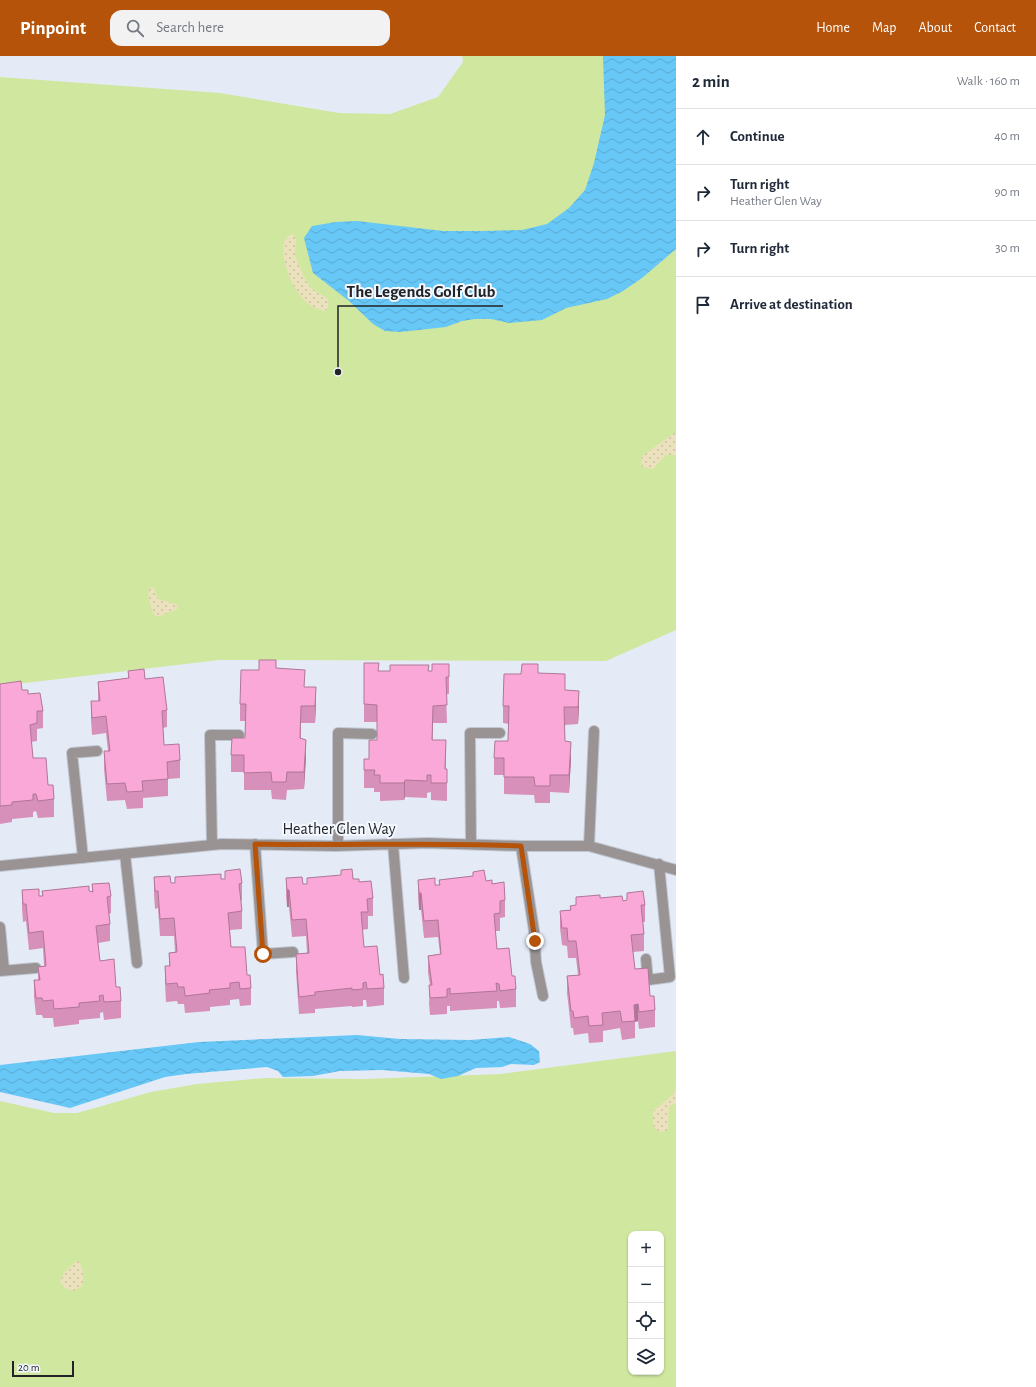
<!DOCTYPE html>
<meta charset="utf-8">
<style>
:root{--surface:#fff;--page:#f2f2f3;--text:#1f2937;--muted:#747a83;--line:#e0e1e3;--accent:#b45309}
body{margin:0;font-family:"Alegreya Sans",sans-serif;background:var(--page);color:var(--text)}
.controls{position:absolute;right:12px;bottom:12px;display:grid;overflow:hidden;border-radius:8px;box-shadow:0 1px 3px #0004}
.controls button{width:36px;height:36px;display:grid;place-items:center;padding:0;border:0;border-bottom:1px solid var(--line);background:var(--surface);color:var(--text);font:20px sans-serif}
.scale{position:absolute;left:12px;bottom:10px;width:62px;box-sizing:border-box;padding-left:4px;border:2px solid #212327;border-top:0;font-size:11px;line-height:14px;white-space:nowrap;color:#212327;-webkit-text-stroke:3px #f4f8ff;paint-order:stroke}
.stop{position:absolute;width:12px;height:12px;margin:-9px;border:3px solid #b45309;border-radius:50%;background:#fff}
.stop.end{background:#b45309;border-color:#fff;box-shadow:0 1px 4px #0008}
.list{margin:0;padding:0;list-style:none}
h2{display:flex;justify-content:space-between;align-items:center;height:52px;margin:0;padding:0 16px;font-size:17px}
h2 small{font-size:13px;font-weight:400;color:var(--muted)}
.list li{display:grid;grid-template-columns:26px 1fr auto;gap:12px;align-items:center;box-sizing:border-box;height:56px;padding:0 16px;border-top:1px solid var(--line)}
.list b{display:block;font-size:15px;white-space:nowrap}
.list p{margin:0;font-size:13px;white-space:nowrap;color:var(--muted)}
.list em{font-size:13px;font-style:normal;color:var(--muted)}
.icon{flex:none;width:22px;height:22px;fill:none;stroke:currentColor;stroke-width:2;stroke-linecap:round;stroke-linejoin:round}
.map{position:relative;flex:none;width:676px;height:1331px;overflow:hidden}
header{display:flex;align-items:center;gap:24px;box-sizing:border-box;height:56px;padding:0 20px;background:var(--accent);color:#fff}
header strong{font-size:19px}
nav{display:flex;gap:22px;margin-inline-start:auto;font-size:14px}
.search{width:280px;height:36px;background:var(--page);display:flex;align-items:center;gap:10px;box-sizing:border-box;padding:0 14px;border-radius:12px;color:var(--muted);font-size:15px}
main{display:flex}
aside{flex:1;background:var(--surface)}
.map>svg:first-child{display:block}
.green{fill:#d0e7a0;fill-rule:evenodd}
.sand{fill:url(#sand-dots)}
.water{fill:url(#water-waves)}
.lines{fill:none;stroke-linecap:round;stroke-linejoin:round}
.minor-casing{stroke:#c1c7d1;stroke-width:12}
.minor{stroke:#999394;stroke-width:10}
.wall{fill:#d790ba}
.shaded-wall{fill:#af7697}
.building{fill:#faa8d8;stroke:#af7697}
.route{stroke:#b45309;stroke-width:5}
.labels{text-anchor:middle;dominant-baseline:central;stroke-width:4;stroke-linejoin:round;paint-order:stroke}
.street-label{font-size:16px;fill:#212327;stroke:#f4f8ff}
.leader{fill:none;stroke:#212327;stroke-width:1.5}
.callout-dot{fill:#212327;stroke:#f4f8ff;stroke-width:1.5}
.callout-label{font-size:17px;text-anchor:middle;font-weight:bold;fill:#212327;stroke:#f4f8ff;stroke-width:4;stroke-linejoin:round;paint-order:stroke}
</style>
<header>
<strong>Pinpoint</strong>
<div class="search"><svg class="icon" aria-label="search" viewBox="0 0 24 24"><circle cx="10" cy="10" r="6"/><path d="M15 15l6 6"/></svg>Search here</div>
<nav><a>Home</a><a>Map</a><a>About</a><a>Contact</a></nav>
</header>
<main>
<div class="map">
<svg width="676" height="1331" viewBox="0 0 676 1331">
<defs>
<pattern id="sand-dots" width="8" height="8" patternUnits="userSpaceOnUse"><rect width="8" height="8" fill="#ebe1bc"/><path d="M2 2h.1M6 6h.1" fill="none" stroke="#c9c1a2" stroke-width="1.8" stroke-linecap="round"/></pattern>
<pattern id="water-waves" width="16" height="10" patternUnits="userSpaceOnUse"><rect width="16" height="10" fill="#67c7f6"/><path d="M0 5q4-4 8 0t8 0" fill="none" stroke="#59abd3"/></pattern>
</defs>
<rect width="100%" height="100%" fill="#e4ebf6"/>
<path class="green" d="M462 0H676V574L606 605 219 604 0 630V21L220 37 339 57 390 58 438 41 463 6Z
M676 995V1331H0V1045L54 1057H77L151 1036 197 1028 265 1022 364 1023 501 1018ZM631 1178H661V1316H631Z"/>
<path class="sand" d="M293 178 296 184 295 200 305 223 311 232 328 243V252L325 255C315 254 305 246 299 238 290 227 272 183 293 178Z
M674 377 676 378V399H666L653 413 642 411 641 403 645 398Z
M150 531 154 532 158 543 176 548 178 553 157 561 153 558 148 541Z
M676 1027V1047L669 1050 668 1072 667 1075 658 1076 653 1069V1055L674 1038Z
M78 1204C83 1213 85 1220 82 1230L74 1235 65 1232 60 1226 65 1215Z"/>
<path class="water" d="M603 0H676V193L642 222 623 235 607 243 566 252 542 264 509 267 491 263H475L462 265 446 271 400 276 385 275 373 268 349 245 313 217 304 182 312 170 336 166 357 165 443 175H483L522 174 547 168 569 152 585 134 594 107 605 59Z
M357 979 400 983 470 984 509 981 530 988 539 995 540 1006 534 1009 511 1008 502 1011 476 1012 458 1020 441 1023 429 1018 382 1014 340 1015 313 1020 283 1021 278 1015 267 1011 186 1018 165 1021 70 1052 0 1036V1009L199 986Z"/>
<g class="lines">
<g class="minor-casing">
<path id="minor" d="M255 788 263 898 293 896
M393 788 404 922
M471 788 470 677H500
M212 789 210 679H239
M338 789V677L372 678
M521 790 534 875 536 906 543 940
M589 790 594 675
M125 798 137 907
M83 802 72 697 97 695
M0 810 222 788 336 790 427 787 521 790H589L676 814
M0 871 4 914
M646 903 648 924 670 921 659 808
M0 915 36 912"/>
</g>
<use href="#minor" class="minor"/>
</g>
<path class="wall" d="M364 607 379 615H432L449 608V638H446L447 667H433L432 684 446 702 445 713H447V745L431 744V736L427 737V742L405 741 404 744 380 745V736H374V732H364V703H369L377 684V666H364Z
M276 612 305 631 316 648 315 667H301V683L306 701 304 733 287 734 286 744 272 743 271 734H244V716H231V699L245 682V665H240V648L259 614Z
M128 615 145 623 167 654V671L163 672 164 689 180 704V722L168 723V740L143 742V752L127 753 125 744 107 745 104 713V695H108L106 677 92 679 91 663V645H98V626L128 622Z
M538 617 565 634 579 652 578 668 565 669V685L571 703 569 737 550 736V747H535L534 739 504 738V719H494V702L508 685 509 668 503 667V650Z
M0 628 22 634 28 638 43 655V672L37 673V685L31 686 33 702 48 729 54 743V761L38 762 36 755 33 756V761L12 763V766L0 768Z
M473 816 486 825 492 828 505 844V861L500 862V875H495L497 893 512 920 516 933V951L500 952 499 945H497V952L450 955V950H447V958L430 959 429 947 430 929 428 917V900L440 898 438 881 424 882 421 854H419L418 841V824L435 829H439V824L473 820Z
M154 821 171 827 221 823 242 827V844L241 845 242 855V873L230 874 231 891 247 919 251 932V949L240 950 239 943 230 944V949L210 951V955L185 957 184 948H178L177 945 166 946 165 928V910H169V897L175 896 174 880H160L158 852 155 853 154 838Z
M286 822 303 828H307V822L353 823 359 826 373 842V860H368V873L362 874 364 891 380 919 384 932V949L367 951 366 944H363V950L352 951V950L315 953V957L299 958 296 916V898L307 897 306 880 292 881 289 851H287L286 840Z
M92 828 111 840V857L109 858 110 868V885L98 887 100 905 116 931 121 945V962L104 964 103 956 100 957V962L79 964V968L54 971 53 962H43L42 959H36L34 941V924H38V911L44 910 43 892 29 894 26 865 23 866 22 852V834L39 840H42V835L92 836Z
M576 841 600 842 623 845 645 849V866H643L644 878V895L633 896 635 913 650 940 655 954V971L639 973 638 965 635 966V982L622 984 620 972 603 975V986L589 987 588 977 574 979 573 972H571L567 937V920L578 919 576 902H568L567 890 562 889 560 872V855L570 854 576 849Z"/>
<path class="shaded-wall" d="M316 631V648L315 667V650Z
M579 635V652L578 668V651Z
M433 650V667L432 701V684Z
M306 684V701L304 733V716Z
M446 684V702L445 730V713Z
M571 686V703L569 737V719Z
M405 724V741L404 744V727Z
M287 834H289V851H287Z
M419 837H421V854H419Z
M638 948V965L635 966 634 949Z"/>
<path class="building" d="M259 604H276V612L305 614 304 631H316L315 650H301L300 682 306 684 304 716H287L286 726H272L271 716 244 717V699H231L232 682H245L246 648H240L241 614H259Z
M364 607H379L378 615H390V609H429L428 615H432V608H449V621H446L447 649 433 650 432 684H446L445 713H447V727H431V719H427V725L405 724 404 727H380V719H374L375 714H364V703H369V684H377V649L364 648Z
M522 608H538V617L565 618V634L579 635 578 651H564L565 685 571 686 569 719H550V730H535L534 721H504V702H494L495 685H508L509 650H503L504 618H521Z
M144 613 145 623 163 621 167 654 162 655 164 689 179 688 180 704 167 706 168 723 142 725 143 735 127 736 125 727 107 728 104 695H110L106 660 92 662 91 645H100L98 626 129 622 128 615Z
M21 625 22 634H28V638L40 637 43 655H37V667L30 669 33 702H46L48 729H53L54 743 38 745 36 738H33V744L12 746V749L0 750V628Z
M240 813 242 827 239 828 242 855 228 857 231 891H245L247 919H250L251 932 240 933 239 926 230 927V932L209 934 210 937 185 940 184 931H178L177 927 166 928 165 910H170L169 897 177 896 174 862 160 863 158 835H155L154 821 170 820 171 827H175V821L221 818V823H225V815Z
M352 813 353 823H359V826L371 825 373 842 367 843 368 856H361L364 891 377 890 380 919 383 918 384 932 367 933 366 926 363 927V933L352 934V932L315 936V939L299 941 296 898 309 897 306 863 292 864 289 834H287L286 822 302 821 303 828H307V822L341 819V814Z
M484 814 486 825 492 824V828L504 826 505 844 500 845V857L494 858 497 893 509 892 512 920H515L516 933 500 935 499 928 496 927 497 935 450 938V932L447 933V941L430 942 429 929H432L428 900 441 898 438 864 424 865 421 837H419L418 824 435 822V829H440L439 824 473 820V816Z
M109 827 111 840 107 841 110 868 96 870 100 905 114 903 116 931H120L121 945 104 946 103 939 99 940 100 945 79 947V951L54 953 53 944 43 945 42 942H36L34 924H40L38 911 46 910 43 875 29 877 26 848H23L22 834 39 833V840H43L42 835 89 830V835L93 836 92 828Z
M643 835 645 849H641L644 878 631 879 635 913 648 912 650 940H654L655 954 639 956 638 948 634 949 635 965 622 966 620 955 602 957 603 969 589 970 588 960 574 962 573 955H571L567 920 580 919 576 885H568L567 872H562L560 855 571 854 570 850 576 849V841L600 839V842L622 840 623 845 627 844V837Z"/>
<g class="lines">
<path class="route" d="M263 898 255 788C344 790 432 786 521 790L535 885"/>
</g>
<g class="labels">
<g class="street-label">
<text x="339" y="773">Heather Glen Way</text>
</g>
</g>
<path class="leader" d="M338 316L338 250H503"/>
<circle class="callout-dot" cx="338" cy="316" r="4"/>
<g class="callout-label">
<text x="421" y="241">The Legends Golf Club</text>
</g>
</svg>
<div class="controls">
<button>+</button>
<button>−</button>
<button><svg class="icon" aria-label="locate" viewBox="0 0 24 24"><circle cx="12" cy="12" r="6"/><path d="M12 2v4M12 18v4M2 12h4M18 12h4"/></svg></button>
<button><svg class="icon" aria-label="layers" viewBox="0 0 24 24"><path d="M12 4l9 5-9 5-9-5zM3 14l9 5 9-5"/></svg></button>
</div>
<div class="scale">20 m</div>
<div class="stop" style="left:263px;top:898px"></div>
<div class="stop end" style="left:535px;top:885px"></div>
</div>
<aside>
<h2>2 min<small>Walk · 160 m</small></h2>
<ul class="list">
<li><svg class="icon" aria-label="ahead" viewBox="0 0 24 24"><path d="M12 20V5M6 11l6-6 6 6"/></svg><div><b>Continue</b></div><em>40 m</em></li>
<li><svg class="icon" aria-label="right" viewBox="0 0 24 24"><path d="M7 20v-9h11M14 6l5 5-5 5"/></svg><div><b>Turn right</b><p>Heather Glen Way</p></div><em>90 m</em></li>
<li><svg class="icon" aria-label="right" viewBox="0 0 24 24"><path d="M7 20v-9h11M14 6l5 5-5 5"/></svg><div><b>Turn right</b></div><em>30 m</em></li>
<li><svg class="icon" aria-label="arrive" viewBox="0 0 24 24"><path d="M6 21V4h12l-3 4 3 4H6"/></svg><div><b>Arrive at destination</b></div></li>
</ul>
</aside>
</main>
